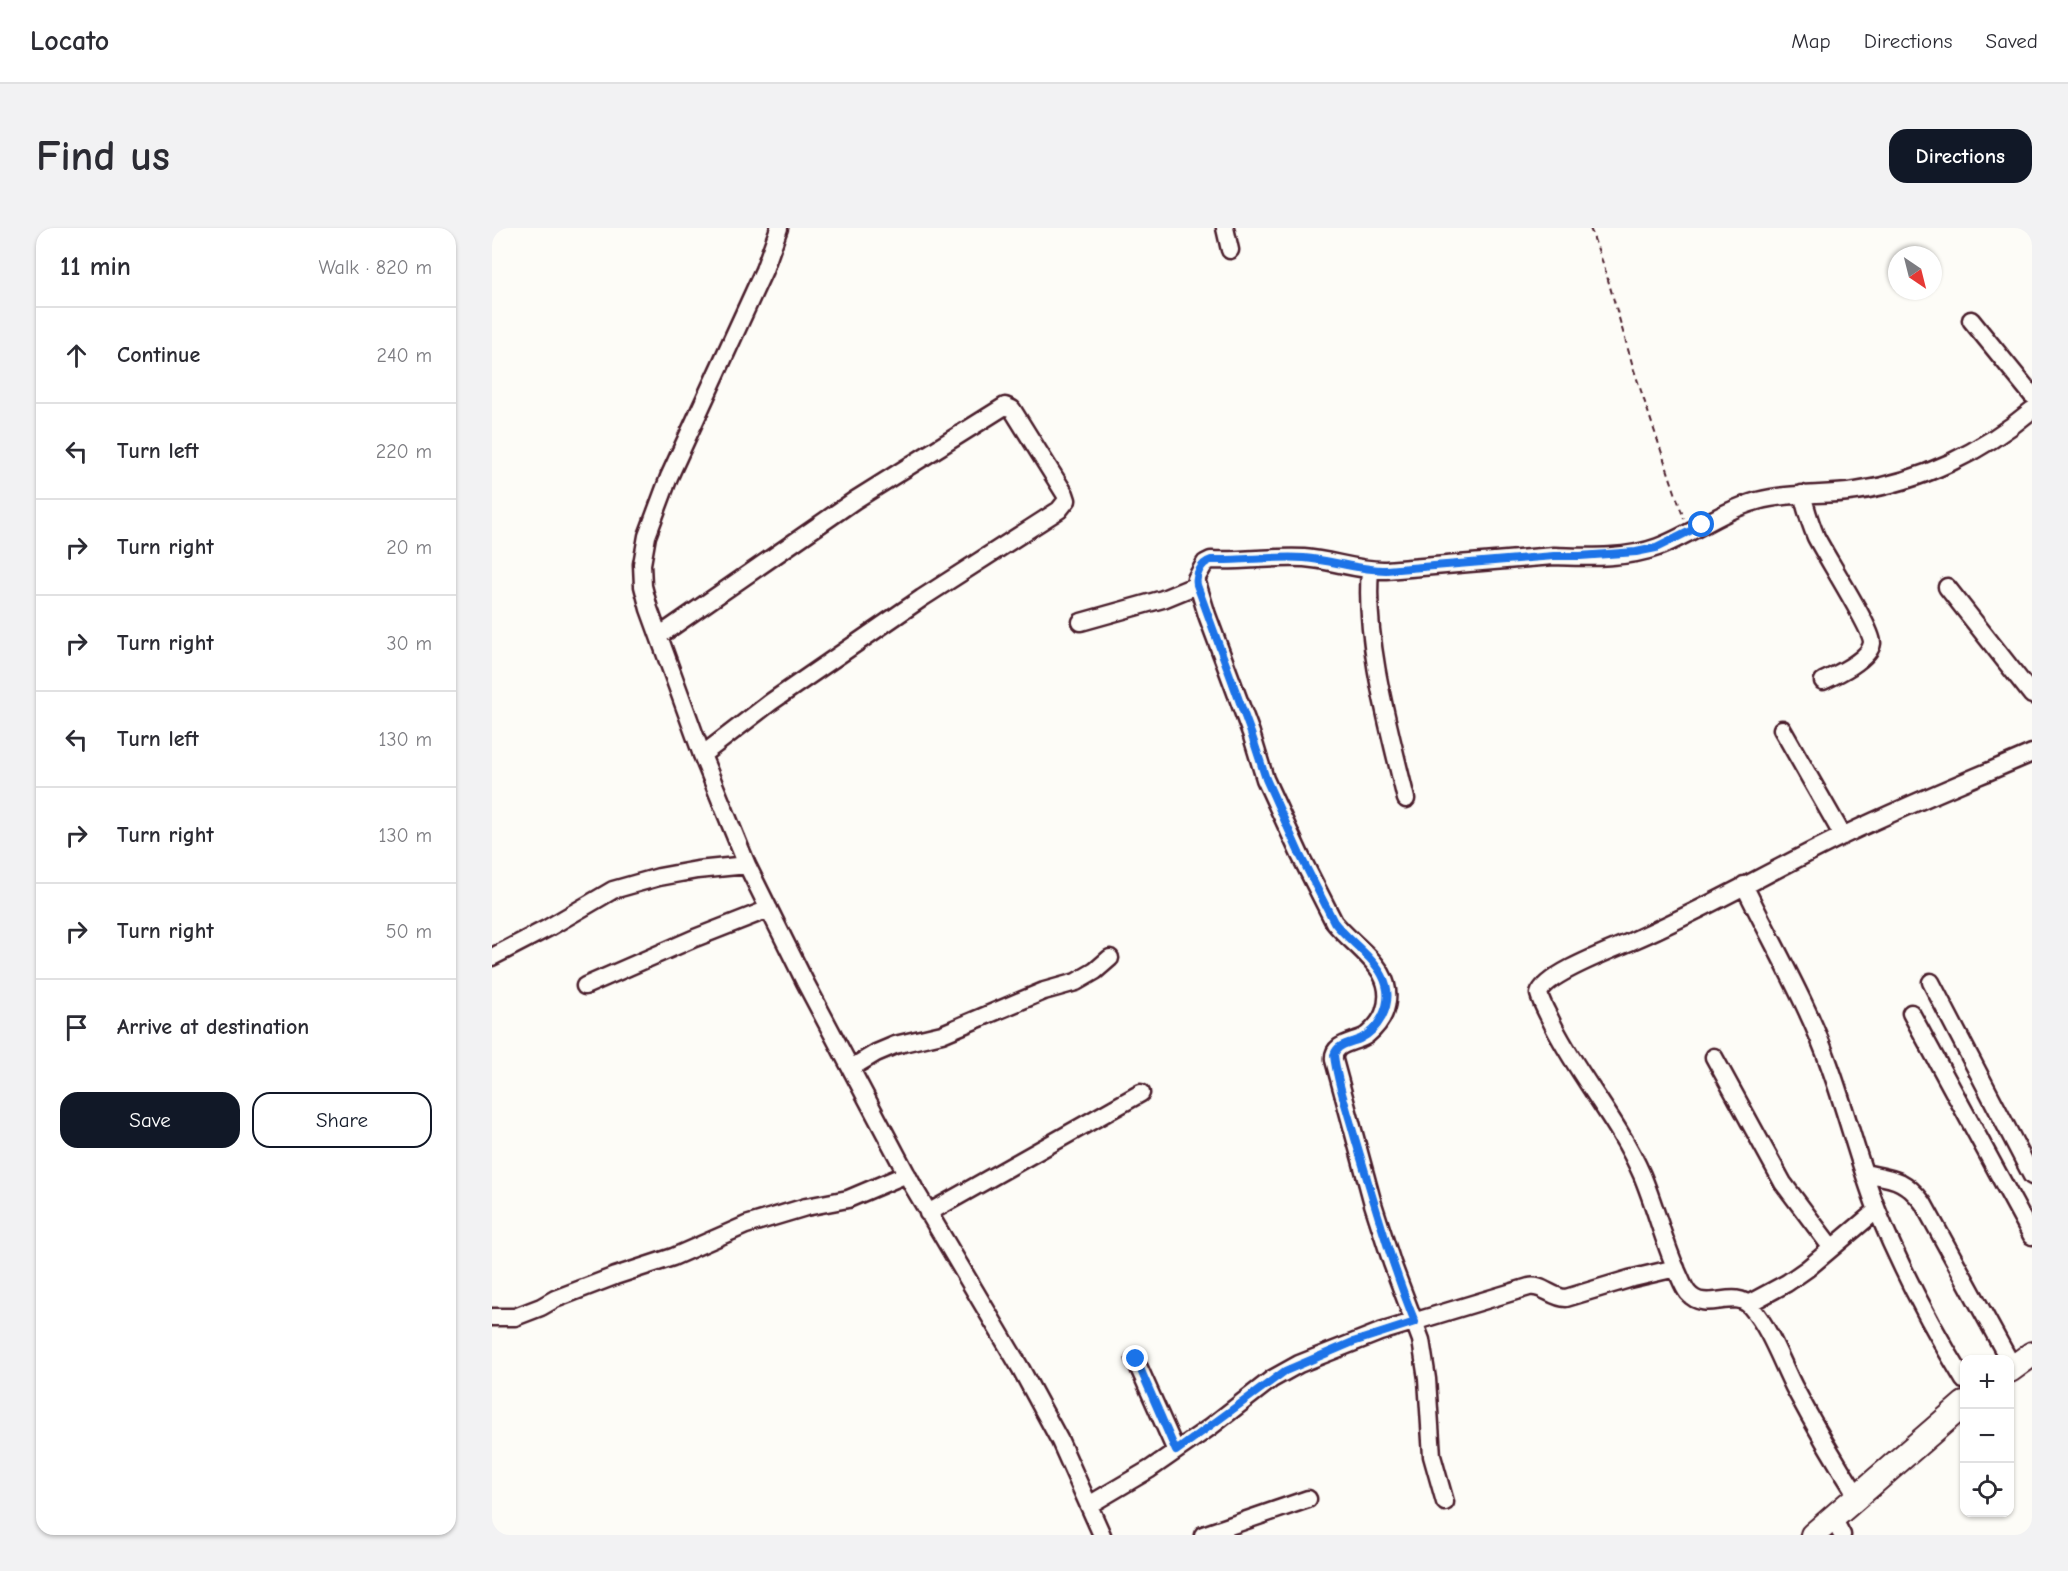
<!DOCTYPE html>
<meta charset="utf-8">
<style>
:root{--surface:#fff;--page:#f2f2f3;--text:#2b2b33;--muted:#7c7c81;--line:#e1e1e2;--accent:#111827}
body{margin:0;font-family:"Comic Neue",sans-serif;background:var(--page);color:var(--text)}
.controls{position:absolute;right:18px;bottom:18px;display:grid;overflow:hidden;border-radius:12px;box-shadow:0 2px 4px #0004}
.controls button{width:54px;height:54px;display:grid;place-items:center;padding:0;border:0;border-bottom:2px solid var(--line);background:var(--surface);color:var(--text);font:30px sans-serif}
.compass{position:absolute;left:1396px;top:18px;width:54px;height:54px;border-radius:50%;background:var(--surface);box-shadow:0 2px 4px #0004;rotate:145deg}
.stop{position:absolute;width:18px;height:18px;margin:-14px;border:4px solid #1a73e8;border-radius:50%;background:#fff}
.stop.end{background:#1a73e8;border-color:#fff;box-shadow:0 2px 6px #0008}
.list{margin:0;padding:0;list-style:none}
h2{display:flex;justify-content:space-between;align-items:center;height:78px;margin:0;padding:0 24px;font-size:26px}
h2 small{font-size:20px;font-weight:400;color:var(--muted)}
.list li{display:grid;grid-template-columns:39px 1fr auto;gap:18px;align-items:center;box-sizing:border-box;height:96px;padding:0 24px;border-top:2px solid var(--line)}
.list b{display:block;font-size:22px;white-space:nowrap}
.list em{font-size:20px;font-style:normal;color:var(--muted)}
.actions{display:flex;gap:12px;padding:18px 24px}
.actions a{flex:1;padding:14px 0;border:2px solid var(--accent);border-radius:18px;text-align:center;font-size:21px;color:var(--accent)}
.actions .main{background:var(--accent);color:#fff}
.icon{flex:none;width:33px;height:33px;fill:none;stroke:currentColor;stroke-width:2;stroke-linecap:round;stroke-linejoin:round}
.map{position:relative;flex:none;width:1540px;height:1307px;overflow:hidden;border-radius:18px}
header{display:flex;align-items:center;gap:36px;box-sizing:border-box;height:84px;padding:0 30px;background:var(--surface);border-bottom:2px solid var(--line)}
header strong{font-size:28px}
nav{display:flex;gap:33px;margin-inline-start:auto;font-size:21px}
.intro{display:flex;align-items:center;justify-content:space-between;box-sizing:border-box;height:144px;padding:0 36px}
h1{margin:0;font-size:42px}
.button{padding:15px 27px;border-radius:18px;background:var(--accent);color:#fff;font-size:21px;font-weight:700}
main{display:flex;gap:36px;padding:0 36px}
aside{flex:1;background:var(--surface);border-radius:18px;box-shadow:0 2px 4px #0004}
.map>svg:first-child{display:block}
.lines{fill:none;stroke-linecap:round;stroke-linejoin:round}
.minor-casing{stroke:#4a1f2b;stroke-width:21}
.highway-casing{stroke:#4a1f2b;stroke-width:28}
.path{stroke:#4a1f2b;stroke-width:2;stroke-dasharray:6 4.5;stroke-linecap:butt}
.minor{stroke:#fdfcf7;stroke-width:16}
.highway{stroke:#fdfcf7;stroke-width:24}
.route{stroke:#1a73e8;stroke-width:8}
</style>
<header>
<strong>Locato</strong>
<nav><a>Map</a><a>Directions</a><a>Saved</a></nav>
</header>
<div class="intro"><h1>Find us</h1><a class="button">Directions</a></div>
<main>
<aside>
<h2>11 min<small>Walk · 820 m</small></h2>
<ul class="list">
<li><svg class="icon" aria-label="ahead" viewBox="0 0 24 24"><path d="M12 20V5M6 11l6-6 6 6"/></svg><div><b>Continue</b></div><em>240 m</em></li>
<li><svg class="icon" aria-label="left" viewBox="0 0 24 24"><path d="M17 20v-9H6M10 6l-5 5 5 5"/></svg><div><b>Turn left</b></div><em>220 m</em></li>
<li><svg class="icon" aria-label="right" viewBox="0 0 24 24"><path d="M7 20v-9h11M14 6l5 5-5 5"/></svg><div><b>Turn right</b></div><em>20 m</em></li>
<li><svg class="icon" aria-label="right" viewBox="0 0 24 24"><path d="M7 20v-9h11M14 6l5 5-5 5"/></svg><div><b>Turn right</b></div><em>30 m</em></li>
<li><svg class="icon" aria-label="left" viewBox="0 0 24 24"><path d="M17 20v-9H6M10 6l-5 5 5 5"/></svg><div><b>Turn left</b></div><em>130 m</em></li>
<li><svg class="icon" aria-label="right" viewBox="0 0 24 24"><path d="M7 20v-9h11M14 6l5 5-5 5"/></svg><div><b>Turn right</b></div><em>130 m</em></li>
<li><svg class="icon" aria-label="right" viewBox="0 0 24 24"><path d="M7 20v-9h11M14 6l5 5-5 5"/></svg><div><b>Turn right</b></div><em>50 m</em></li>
<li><svg class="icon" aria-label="arrive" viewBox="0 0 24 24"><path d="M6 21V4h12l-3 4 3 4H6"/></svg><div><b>Arrive at destination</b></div></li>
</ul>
<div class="actions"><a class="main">Save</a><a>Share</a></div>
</aside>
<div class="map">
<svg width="1540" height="1307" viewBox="0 0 1540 1307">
<rect width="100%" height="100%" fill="#fdfcf7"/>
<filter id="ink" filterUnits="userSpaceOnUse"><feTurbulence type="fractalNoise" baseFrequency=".0167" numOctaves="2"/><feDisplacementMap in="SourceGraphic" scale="12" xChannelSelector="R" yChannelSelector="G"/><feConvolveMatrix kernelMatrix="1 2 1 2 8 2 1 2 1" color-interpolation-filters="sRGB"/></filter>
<g filter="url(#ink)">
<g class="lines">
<g class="minor-casing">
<path id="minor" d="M287 0 272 42 177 249 155 308 150 336 151 358 157 381 210 527 255 637 313 754 422 960 529 1141 568 1213 610 1307
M733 0 738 22
M1479 92 1540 167
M1310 266C1314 281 1318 295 1324 309 1333 327 1381 402 1380 415 1378 431 1344 447 1331 453
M878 342C872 414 897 500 914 571
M1455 359 1540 467
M589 394 671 371 705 357
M167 408 363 272 513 178 520 181 573 266 575 272 567 282 430 370 279 474 210 527
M1290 501 1351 608
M1252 657C1280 715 1317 778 1338 839 1355 886 1367 935 1385 982 1409 1041 1439 1098 1472 1152
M0 729 56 700 121 662 167 649 205 642 255 637
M1439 754 1540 948
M93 758 203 710 277 681
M1419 785 1540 1008
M1222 829 1291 955 1339 1019
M359 840 384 825 403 817 450 806 552 763 584 754 603 743 618 730
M1372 945C1401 951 1412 950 1431 975L1517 1132
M436 985 649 865
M1256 1076 1295 1055 1315 1041 1385 982
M0 1089H23L49 1079 63 1071 123 1048 181 1029 254 997 314 979 356 971 415 946
M643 1131 684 1223
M1366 1269C1343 1233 1322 1197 1302 1159 1289 1133 1278 1101 1259 1079 1242 1059 1214 1086 1196 1065 1191 1059 1188 1049 1184 1041 1171 1011 1163 978 1150 947 1127 894 1088 850 1062 799 1057 788 1050 777 1047 766 1053 746 1120 722 1140 713 1209 683 1273 646 1340 613 1405 581 1473 554 1540 525
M953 1274 940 1228 935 1151 929 1112 900 1035 881 976 842 832C840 814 864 815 875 807 882 801 889 793 892 785 908 742 863 721 842 694L808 627 773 551 759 505 715 387 704 351 713 335 719 332C750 334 781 328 812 330 840 332 866 343 894 342L1062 328C1095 329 1134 331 1166 319 1200 306 1229 283 1265 273 1298 264 1331 268 1364 263 1429 254 1490 224 1540 182
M597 1277 658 1241 717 1200 780 1151 807 1136 888 1104 1037 1059C1050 1056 1060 1070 1074 1070L1137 1051 1184 1040
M1341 1290 1350 1307
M711 1307 816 1271"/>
</g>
<g class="highway-casing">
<path id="highway" d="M1518 1142 1540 1126
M1321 1307 1472 1176"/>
</g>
<path class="path" d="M1098 0 1112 38 1142 142 1192 291"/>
<use href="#minor" class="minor"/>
<use href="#highway" class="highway"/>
</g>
</g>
<g class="lines" filter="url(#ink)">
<path class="route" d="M644 1131 684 1223 793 1143 861 1114 923 1094C898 1033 881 970 862 907 855 881 845 854 842 827 845 816 858 815 868 811 878 806 885 798 890 789 912 745 863 722 842 694L808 627 774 551 759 505 705 357C703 347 709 335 719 332 750 333 781 328 812 330 840 332 866 342 894 342L1062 328H1088L1144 324 1164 320 1210 297"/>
</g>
</svg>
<div class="controls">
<button>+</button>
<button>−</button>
<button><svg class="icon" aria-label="locate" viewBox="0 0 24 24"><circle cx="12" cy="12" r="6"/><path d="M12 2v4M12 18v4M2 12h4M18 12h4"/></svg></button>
</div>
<svg class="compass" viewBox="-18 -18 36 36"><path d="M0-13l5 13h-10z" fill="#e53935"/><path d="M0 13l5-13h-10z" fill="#7c7c81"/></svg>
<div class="stop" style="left:1210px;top:297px"></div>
<div class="stop end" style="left:644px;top:1131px"></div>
</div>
</main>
